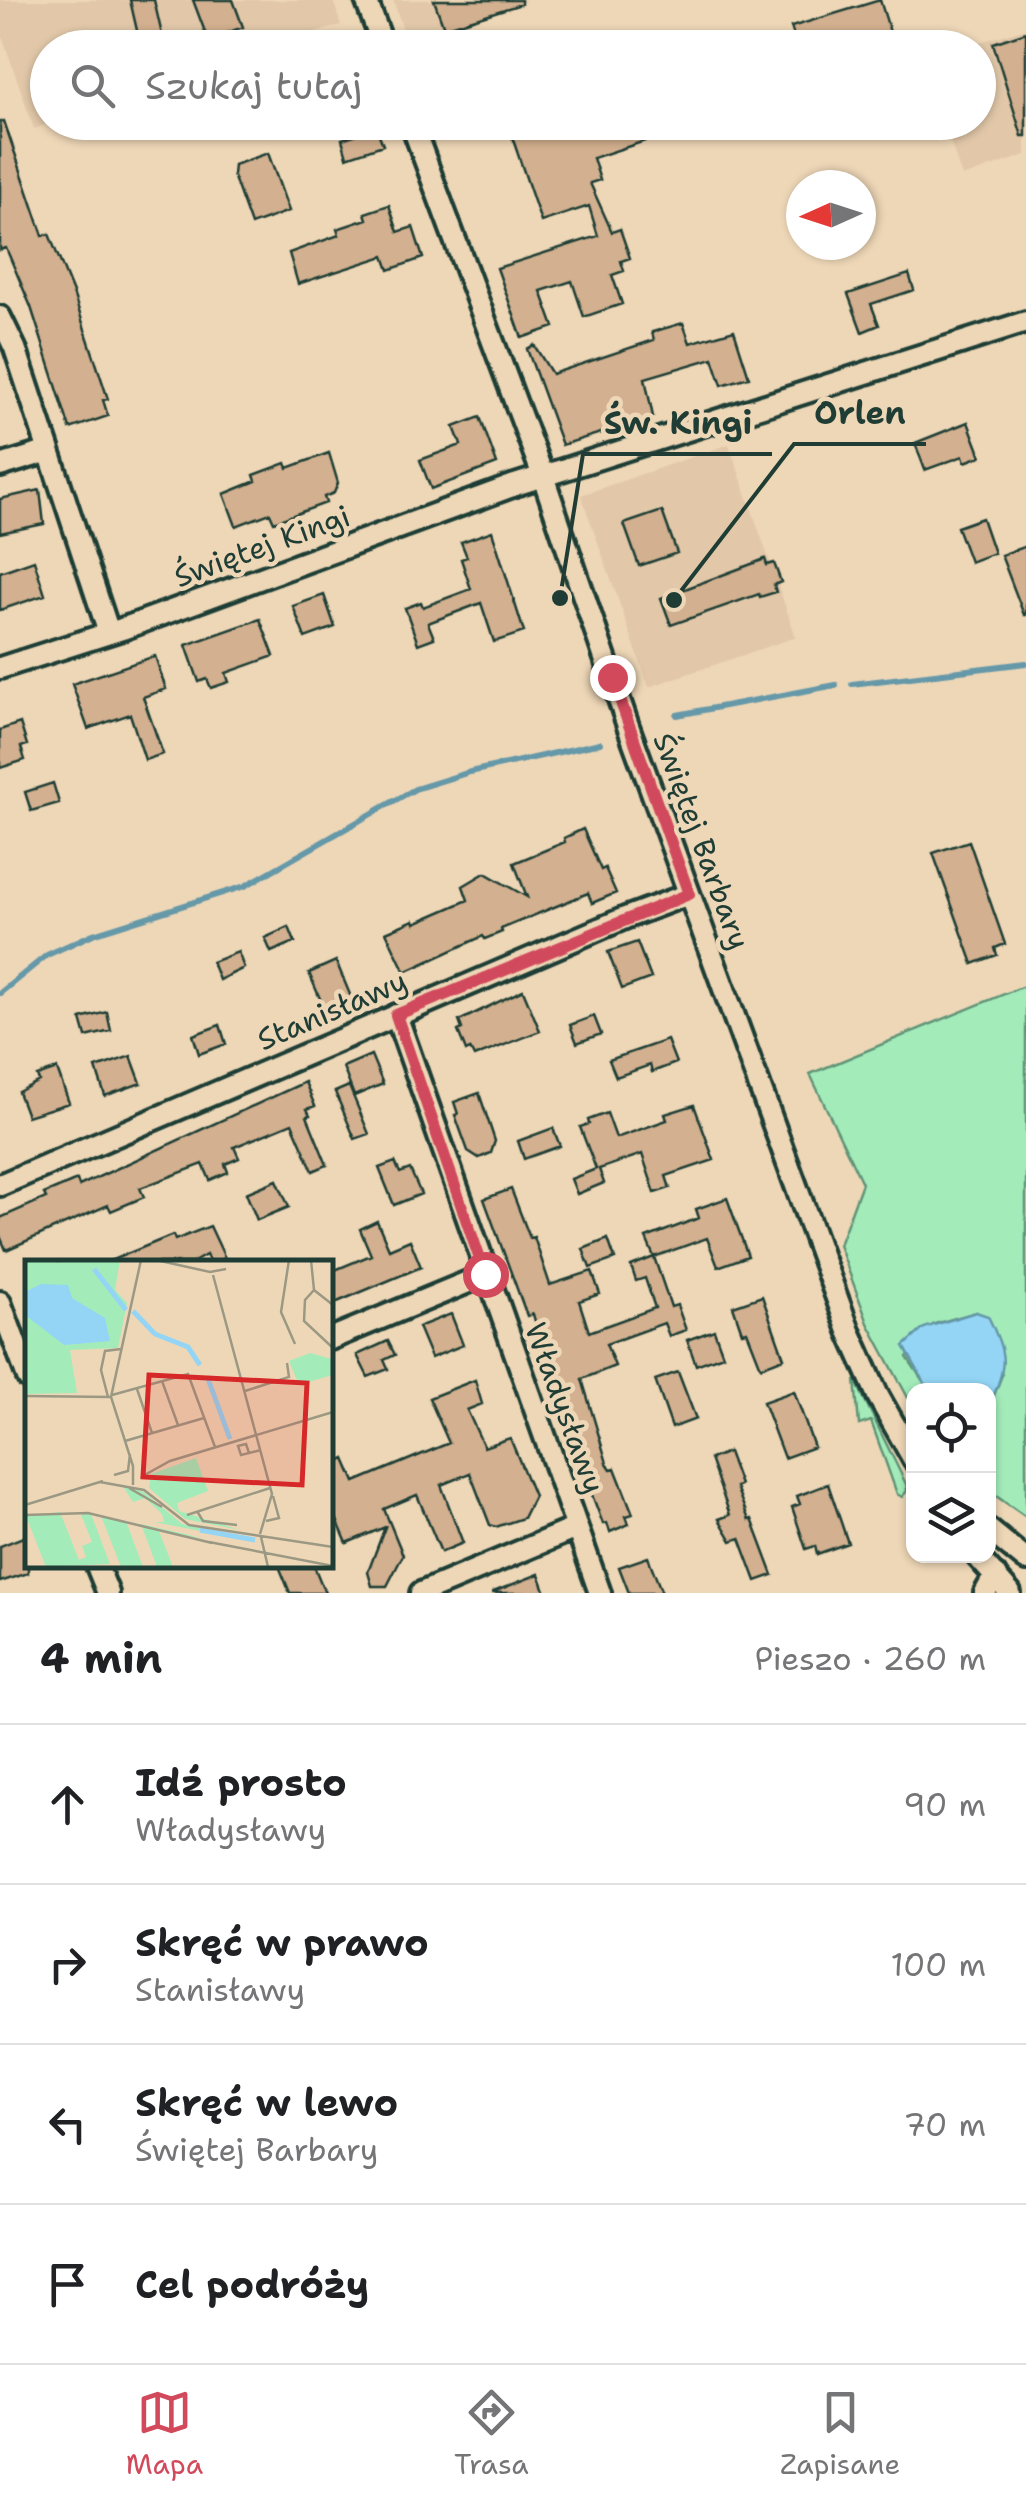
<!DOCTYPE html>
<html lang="pl">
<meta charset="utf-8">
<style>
:root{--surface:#fff;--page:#f2f2f2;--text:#202124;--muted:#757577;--line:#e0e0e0;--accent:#d1495b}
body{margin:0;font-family:"Shantell Sans",sans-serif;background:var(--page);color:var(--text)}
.controls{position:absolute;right:30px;bottom:30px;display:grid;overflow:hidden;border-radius:20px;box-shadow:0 2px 8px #0004}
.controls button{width:90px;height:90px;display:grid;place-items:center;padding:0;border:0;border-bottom:2px solid var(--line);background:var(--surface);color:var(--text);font:50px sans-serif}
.compass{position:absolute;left:786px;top:170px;width:90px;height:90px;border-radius:50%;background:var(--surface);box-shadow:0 2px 8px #0004;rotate:267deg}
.stop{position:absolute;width:30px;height:30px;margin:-22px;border:8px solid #d1495b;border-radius:50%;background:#fff}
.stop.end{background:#d1495b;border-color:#fff;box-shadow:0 2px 10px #0008}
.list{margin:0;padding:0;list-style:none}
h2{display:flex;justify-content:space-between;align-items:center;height:130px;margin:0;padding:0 40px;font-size:42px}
h2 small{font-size:32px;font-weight:400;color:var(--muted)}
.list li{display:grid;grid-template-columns:65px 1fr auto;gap:30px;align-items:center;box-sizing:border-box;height:160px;padding:0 40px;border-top:2px solid var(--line)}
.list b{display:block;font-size:38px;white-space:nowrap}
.list p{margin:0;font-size:32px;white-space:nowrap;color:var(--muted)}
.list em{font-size:32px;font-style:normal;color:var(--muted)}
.icon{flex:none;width:55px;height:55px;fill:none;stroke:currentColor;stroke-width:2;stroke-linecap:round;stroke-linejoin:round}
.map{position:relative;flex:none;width:1026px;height:1593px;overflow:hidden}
.search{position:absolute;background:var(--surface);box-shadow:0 2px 8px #0004;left:30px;right:30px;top:30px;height:110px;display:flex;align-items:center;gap:25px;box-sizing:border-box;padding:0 35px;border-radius:55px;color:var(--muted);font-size:38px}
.sheet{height:770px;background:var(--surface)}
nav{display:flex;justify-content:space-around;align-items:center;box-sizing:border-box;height:140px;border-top:2px solid var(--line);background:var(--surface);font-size:28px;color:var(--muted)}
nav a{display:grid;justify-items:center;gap:5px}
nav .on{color:var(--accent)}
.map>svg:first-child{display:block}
.built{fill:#e2c8a9}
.green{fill:#a3ecba;stroke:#619477;stroke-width:2.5}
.water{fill:#94d5f5;stroke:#6598a8;stroke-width:2.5}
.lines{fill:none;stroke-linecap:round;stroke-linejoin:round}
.stream{stroke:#6598a8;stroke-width:6}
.building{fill:#d3b08f;stroke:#1f3d34;stroke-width:2.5}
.minor-casing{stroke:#1f3d34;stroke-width:28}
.minor{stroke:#eed7b7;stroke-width:20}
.route{stroke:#d1495b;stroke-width:12}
.labels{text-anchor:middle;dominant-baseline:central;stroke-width:9;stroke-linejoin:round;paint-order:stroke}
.street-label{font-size:30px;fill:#1f3d34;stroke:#eed7b7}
.inset-river{fill:none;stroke:#94d5f5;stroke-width:5}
.inset-road{fill:none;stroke:#9b9983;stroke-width:2.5}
.view{fill:#d62828;fill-opacity:0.15;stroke:#d62828;stroke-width:5}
.inset-edge{fill:none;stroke:#1f3d34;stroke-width:5}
.leader{fill:none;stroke:#1f3d34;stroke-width:4}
.callout-dot{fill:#1f3d34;stroke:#eed7b7;stroke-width:4}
.callout-label{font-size:32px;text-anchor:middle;font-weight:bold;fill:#1f3d34;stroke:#eed7b7;stroke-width:9;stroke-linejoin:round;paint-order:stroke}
</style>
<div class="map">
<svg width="1026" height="1593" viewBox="0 0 1026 1593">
<rect width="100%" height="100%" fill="#eed7b7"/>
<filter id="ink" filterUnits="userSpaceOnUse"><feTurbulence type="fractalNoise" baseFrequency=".01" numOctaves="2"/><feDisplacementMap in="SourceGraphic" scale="20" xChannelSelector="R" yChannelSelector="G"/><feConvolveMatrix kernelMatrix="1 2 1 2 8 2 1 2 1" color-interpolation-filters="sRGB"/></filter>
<g filter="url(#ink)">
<path class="built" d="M0 0H333L341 25 269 47 48 48V122L50 123 34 129 0 30Z
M393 0H527L407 41Z
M1026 28V155L962 177 944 123 978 122V48L964 47Z
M729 444 796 637 649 687 581 495Z"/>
<path class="green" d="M1026 985V1517L989 1491V1408L1002 1375 976 1312 934 1324 907 1357 929 1390H914L913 1407 868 1323 839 1245 862 1183 810 1074Z
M855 1380 906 1484 907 1491 902 1497 897 1494 871 1421 859 1425Z"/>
<path class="water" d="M976 1312 988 1316C1009 1360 1006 1364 989 1408L988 1390H929L904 1346 924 1328Z"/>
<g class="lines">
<path class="stream" d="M852 684 1026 663
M677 715 836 685
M0 993 47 955 93 934 245 886 415 789 470 772 600 743"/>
</g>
<path class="building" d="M130 0H154L165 48H141Z
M193 0H233L243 27 208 40Z
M434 0H521V4L444 28Z
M880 0 894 45 885 48H798L791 27Z
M1026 32V136H1022L993 43Z
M4 121 43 236 49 234 73 293 108 399 103 400 108 416 70 429 31 307 6 248 0 250V122Z
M507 122H691V126L593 158 600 180 590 183 612 232 620 229 630 258 621 261 624 271 612 275 622 304 584 317 572 281 541 291 554 327 522 338 497 268 598 236 589 206 541 222Z
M372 129 378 132 383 145 347 157 342 139Z
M268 153 289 211 251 225 233 175 234 165Z
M389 205 398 232 413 227 423 258 389 270 384 256 298 284 289 253 339 235 337 229 367 219 365 213Z
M909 274 914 290 871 304 879 325 862 332 848 294Z
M683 323 690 343 734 330 749 377 722 385 713 358 645 378 653 417 562 445 527 349 534 345 552 374 654 340 652 332Z
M480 417 497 464 431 489 420 460 461 445 454 427Z
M968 422 981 456 965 462 963 456 925 470 915 443Z
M329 453 338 483 334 493 324 497 326 503 274 522 270 513 236 526 224 494 256 481 254 475 286 463 288 468Z
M40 490 44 524 0 533V499Z
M662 511 677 553 639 566 624 524Z
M982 518 994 553 970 562 957 527Z
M492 531 524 632 494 642 481 603 428 623 434 638 418 644 405 608 421 602 423 607 471 589 461 559 467 557 461 542Z
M1026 546V615H1024L1001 555Z
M765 559 767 565 774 563 781 582 774 585 776 592 760 597 759 594 671 625 661 598Z
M34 560 45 595 0 610V572Z
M324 595 335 627 305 638 293 606Z
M260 619 274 656 226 673 229 682 211 688 207 679 199 682 186 645Z
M155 656 166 689 143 697 163 754 145 760 130 714 88 729 72 684Z
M20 723 27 745 21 747 25 760 0 768V730Z
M53 783 59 803 31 811 25 792Z
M583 829 601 870 605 868 616 893 592 903 588 893 501 929 502 932 485 939 483 936 405 972 386 932 414 920 415 923 468 900 463 886 485 873 527 897 514 863 565 842 564 838Z
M969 841 1005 944 995 948 997 955 973 964 933 853Z
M289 927 295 942 271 952 265 938Z
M637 942 651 978 622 989 608 952Z
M238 952 244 968 219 980 212 962Z
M336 961 351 997 324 1008 309 973Z
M523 990 540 1031 474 1057 470 1049 466 1051 458 1031 462 1029 459 1021Z
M107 1012 111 1031 86 1037 81 1019Z
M594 1016 601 1034 577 1043 570 1025Z
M220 1025 226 1044 199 1054 193 1035Z
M667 1040 676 1063 652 1072 650 1065 616 1077 609 1060Z
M371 1055 383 1084 354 1096 343 1067Z
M131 1056 141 1083 105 1096 96 1068Z
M57 1069 69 1103 27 1116 18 1092 39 1081 37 1076Z
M305 1082 315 1106 307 1109 310 1115 307 1116 327 1165 313 1171 292 1123 234 1147 239 1158 225 1164 228 1172 210 1180 203 1164 140 1188 144 1197 111 1211 108 1205 6 1250 0 1236V1218L46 1198 44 1194 77 1180 79 1186Z
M349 1086 369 1134 355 1139 335 1092Z
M479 1093 495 1141 491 1153 479 1158 468 1151 455 1115 458 1114 454 1102Z
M694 1105 714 1160 666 1176 670 1188 655 1193 642 1154 599 1169 604 1183 577 1194 571 1179 596 1169 580 1127 589 1124 588 1120 607 1113 616 1138 667 1120 665 1114Z
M553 1128 560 1146 524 1159 518 1141Z
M395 1162 400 1173 410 1169 421 1194 394 1205 379 1168Z
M277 1180 289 1207 257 1220 246 1193Z
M511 1189 530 1238 534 1237 550 1285 592 1271 600 1294 579 1301 589 1332 655 1308 645 1278 636 1281 631 1266 654 1257 671 1307 677 1305 686 1330 669 1336 664 1323 606 1344 615 1366 582 1379 607 1463 611 1469 615 1468 633 1514 626 1516 629 1524 610 1532 607 1523 603 1524 586 1479 594 1476 580 1438 573 1441 553 1386 561 1383 551 1352 544 1354 533 1314 527 1316 484 1199Z
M727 1198 748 1256 718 1267 707 1238 654 1257 646 1238 699 1218 696 1209Z
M377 1221 389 1249 410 1240 421 1267 330 1305V1272L371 1255 360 1229Z
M210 1226 225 1258 213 1263H210L206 1255 192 1263H105L173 1235 175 1240Z
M608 1239 615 1259 590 1268 583 1249Z
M762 1296 784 1358 761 1367 747 1331 742 1332 733 1306Z
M451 1314 463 1345 431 1358 418 1327Z
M714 1330 723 1355 696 1365 687 1340Z
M388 1341 395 1355 384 1360 388 1369 368 1377 357 1355Z
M678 1372 696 1419 672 1428 655 1380Z
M475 1380 482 1404 467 1410 484 1447 510 1438 534 1496 523 1518 496 1527 490 1525 470 1473 441 1485 463 1543 441 1552 417 1495 384 1509 403 1555 387 1586H372L368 1572 385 1527 347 1543 330 1504V1466L345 1459 355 1482 449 1443 429 1398Z
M794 1391 814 1447 784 1458 763 1402Z
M728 1452 740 1485 736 1487 749 1520 752 1519 773 1575 756 1581 740 1538 732 1541 719 1519 730 1515 710 1459Z
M828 1484 848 1543 817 1554 815 1546 806 1549 792 1507 800 1504 797 1496Z
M23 1537 28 1550V1573L0 1582V1546Z
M648 1557 662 1593H629L619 1567Z
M279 1566H314L325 1593H290Z
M539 1574 546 1593H493V1592Z"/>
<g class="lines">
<g class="minor-casing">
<path id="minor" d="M366 0 384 48
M411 122 543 476 628 726 849 1331 878 1396 914 1460
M0 317 15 348 109 633
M0 466 49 451
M0 668 122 629 515 485 1026 322
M396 1015 600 1593
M0 1185 625 918 689 894
M0 1302 28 1378
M330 1339 485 1275
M988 1529 1026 1560
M977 1556 1010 1593
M97 1566 108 1593
M421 1593 576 1528
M985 1593 995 1575"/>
</g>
<use href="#minor" class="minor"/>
</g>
</g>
<g class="lines" filter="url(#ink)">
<path class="route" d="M485 1274 396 1015 689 894 612 677"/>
</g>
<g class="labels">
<g class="street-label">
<text transform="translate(262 546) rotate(-20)">Świętej Kingi</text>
<text transform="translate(702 841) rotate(70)">Świętej Barbary</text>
<text transform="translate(332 1010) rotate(-23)">Stanisławy</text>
<text transform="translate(565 1408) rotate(70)">Władysławy</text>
</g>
</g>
<g transform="translate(25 1260)">
<rect width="308" height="308" fill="#eed7b7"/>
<path d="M0 0H95L90 30 102 43 93 88 45 90 52 133 0 134ZM285 93 307 99V115L274 125 264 101ZM171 198 183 231 152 243 154 251 215 270 160 259 124 228 126 214ZM97 225 119 232 157 264 238 283 129 262H139L137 254 120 238 108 242ZM35 252 54 300 61 297 57 286 67 282 55 252 66 254 85 304 21 307 1 256ZM76 256 101 261 118 307H96ZM116 264 160 274 179 279 134 271 148 307H132Z" fill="#a3ecba"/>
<path d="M16 24 43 25 47 38 80 58 85 81 39 85 0 55V32Z" fill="#94d5f5"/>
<path class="inset-river" d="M69 9 101 50M108 51 130 74 163 87 175 105M182 116 205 179M175 270 230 280"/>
<path class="inset-road" d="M131 0 185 12 201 9M264 0 256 52 270 84M286 0 289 30 308 45M30 1 66 0M188 15 247 234 235 274M289 30 280 40 279 61 308 88M137 121 153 165M112 129 127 173M220 131 264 117 262 103M87 135 163 114 190 187M0 136 86 137M83 137 76 110 80 91 96 89M100 181 179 158M224 193 221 184 213 186 216 195 236 190M89 215 103 211 105 194M116 217 145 201 308 152M75 222 119 230 164 265 308 287M108 225V206L86 137 116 0M104 228 137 247M0 245 78 221M172 251 178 261 212 265M0 255 63 253 187 283M162 255 245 228M241 261 254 258 248 236M236 277 243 307M184 282 308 306"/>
<path class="view" d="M124 115 282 123 277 225 118 217Z"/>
<rect width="308" height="308" class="inset-edge"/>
</g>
<path class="leader" d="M674 600L794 444H926M560 598L583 454H772"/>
<g class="callout-dot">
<circle cx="674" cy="600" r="10"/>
<circle cx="560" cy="598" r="10"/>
</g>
<g class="callout-label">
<text x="860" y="424">Orlen</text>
<text x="678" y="434">Św. Kingi</text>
</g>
</svg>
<div class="controls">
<button><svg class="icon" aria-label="locate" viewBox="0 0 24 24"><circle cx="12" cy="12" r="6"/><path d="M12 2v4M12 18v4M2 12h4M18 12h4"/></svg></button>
<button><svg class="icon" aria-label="layers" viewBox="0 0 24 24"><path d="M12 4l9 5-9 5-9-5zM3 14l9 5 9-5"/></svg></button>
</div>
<svg class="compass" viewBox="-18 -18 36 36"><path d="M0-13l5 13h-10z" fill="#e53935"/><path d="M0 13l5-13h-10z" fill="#757577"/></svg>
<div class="stop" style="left:485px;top:1274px"></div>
<div class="stop end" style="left:612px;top:677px"></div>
<div class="search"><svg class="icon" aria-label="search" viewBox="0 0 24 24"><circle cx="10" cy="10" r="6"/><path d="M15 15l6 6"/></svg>Szukaj tutaj</div>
</div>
<section class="sheet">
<h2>4 min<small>Pieszo · 260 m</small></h2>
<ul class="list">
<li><svg class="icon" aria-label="ahead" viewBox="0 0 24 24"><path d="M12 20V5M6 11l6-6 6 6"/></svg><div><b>Idź prosto</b><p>Władysławy</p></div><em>90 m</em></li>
<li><svg class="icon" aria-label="right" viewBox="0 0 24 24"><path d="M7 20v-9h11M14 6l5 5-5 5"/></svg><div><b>Skręć w prawo</b><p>Stanisławy</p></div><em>100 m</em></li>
<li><svg class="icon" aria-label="left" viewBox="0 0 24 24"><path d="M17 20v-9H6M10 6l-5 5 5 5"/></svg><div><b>Skręć w lewo</b><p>Świętej Barbary</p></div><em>70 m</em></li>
<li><svg class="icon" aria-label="arrive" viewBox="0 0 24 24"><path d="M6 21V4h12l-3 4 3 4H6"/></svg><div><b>Cel podróży</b></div></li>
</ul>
</section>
<nav>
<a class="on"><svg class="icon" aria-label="map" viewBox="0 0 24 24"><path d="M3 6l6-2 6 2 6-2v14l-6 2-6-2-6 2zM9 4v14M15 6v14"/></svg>Mapa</a>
<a><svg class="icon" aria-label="directions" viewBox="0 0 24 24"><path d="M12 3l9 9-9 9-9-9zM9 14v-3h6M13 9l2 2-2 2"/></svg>Trasa</a>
<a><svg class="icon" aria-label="saved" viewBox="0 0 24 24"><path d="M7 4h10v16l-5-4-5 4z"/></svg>Zapisane</a>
</nav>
